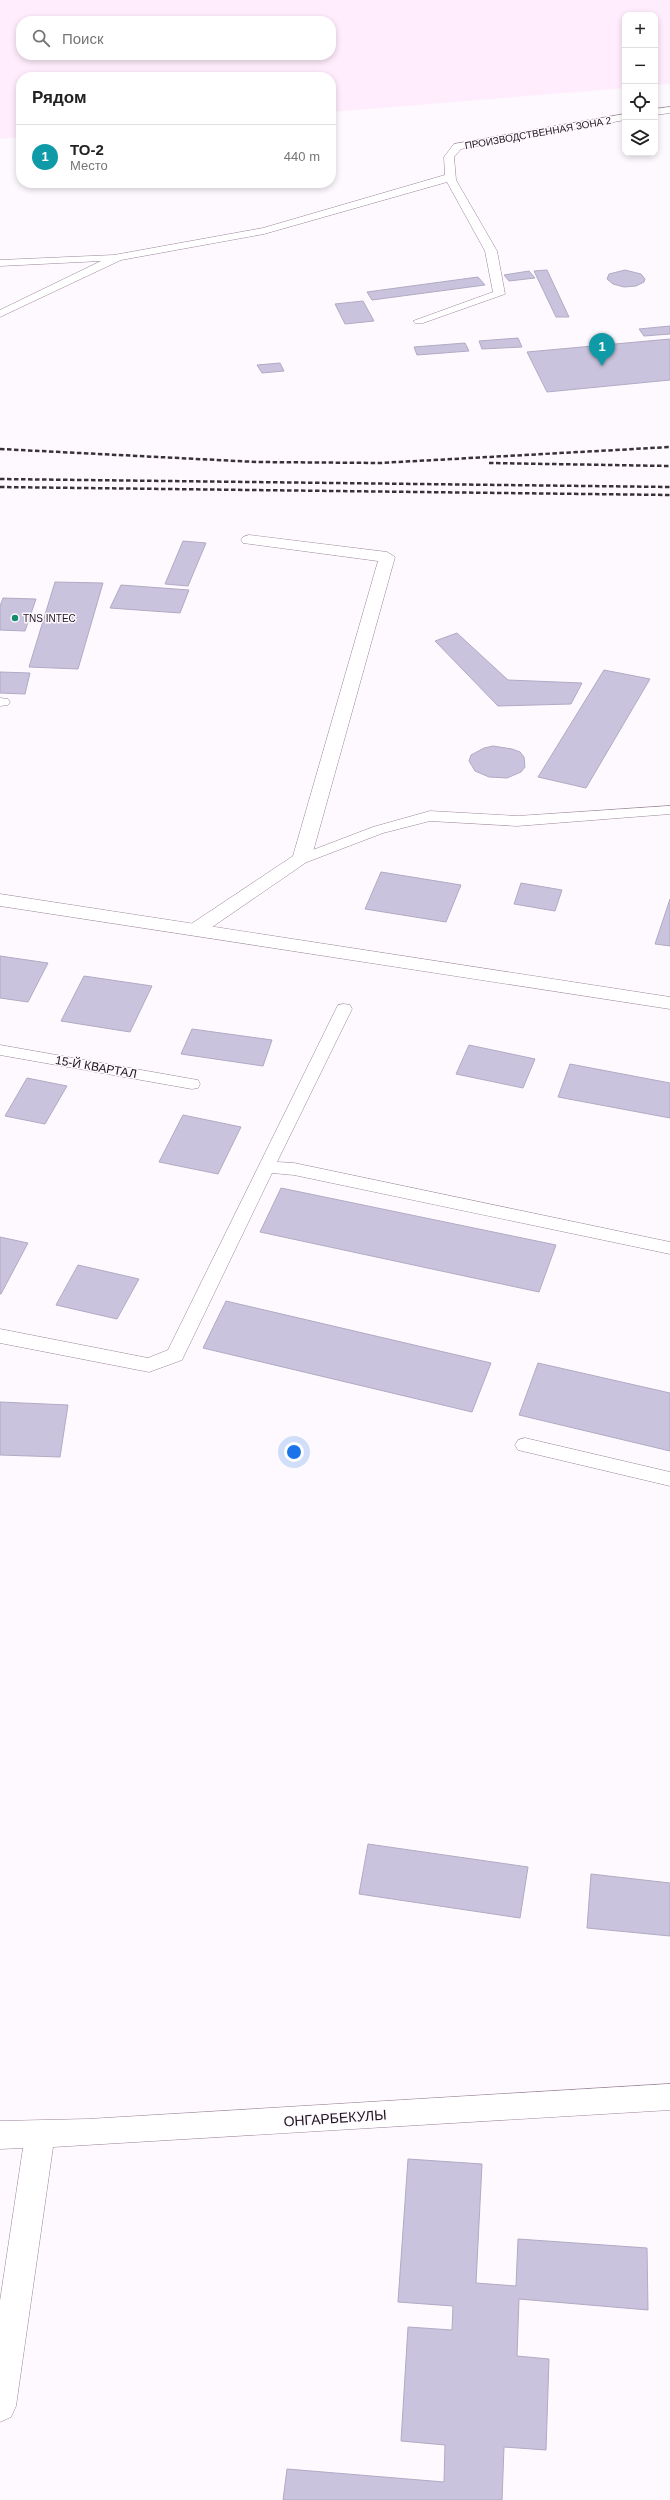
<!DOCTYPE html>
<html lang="ru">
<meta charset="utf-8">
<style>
:root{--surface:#fff;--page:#f2f2f2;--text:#222;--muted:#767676;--line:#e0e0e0;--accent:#0f766e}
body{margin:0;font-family:Helvetica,sans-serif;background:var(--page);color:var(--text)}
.controls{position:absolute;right:12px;top:12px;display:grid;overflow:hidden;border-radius:8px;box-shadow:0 2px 6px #0003}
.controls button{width:36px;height:36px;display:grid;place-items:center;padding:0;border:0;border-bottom:1px solid var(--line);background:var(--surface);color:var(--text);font:20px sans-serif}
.you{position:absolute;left:294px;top:1452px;width:14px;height:14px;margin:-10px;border:3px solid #fff;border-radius:50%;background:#1a73e8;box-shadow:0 0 0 6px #1a73e833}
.badge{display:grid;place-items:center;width:26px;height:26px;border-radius:50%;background:var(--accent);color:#fff;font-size:13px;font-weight:700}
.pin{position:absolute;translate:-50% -33px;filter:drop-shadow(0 1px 2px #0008)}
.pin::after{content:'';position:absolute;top:21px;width:14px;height:12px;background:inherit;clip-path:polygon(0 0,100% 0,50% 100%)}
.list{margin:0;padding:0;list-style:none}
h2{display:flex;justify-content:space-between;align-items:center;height:52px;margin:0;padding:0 16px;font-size:17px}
h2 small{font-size:13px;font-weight:400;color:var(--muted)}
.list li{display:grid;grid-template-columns:26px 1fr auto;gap:12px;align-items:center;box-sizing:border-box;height:64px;padding:0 16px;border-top:1px solid var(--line)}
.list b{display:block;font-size:15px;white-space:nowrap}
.list p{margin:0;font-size:13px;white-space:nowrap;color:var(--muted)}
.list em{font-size:13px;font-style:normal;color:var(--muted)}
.icon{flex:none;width:22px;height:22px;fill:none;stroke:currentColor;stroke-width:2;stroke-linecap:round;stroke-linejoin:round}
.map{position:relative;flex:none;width:670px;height:2500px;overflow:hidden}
.search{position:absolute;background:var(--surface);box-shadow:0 2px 6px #0003;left:16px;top:16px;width:320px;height:44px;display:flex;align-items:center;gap:10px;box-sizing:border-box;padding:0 14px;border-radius:16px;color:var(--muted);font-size:15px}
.panel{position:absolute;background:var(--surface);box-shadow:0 2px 6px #0003;left:16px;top:72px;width:320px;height:116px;border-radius:16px}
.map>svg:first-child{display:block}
.built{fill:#ffecfc;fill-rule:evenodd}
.building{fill:#cac3dd;stroke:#b1aac4}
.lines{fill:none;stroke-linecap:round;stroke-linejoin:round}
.service-casing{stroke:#9a8598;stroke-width:1}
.minor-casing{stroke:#9a8598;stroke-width:1}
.tertiary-casing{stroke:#9a8598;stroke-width:1}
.service{fill:#fff;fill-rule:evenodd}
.minor{fill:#fff;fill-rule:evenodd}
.tertiary{fill:#fff;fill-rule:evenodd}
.rail{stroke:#393138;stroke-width:2.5;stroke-dasharray:4.5 2.5;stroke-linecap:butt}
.poi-dot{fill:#148b6e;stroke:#fef9fe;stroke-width:1.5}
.labels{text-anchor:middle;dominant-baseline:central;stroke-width:3;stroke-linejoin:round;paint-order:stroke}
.far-street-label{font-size:10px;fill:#1f161e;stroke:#fef9fe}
.far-poi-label{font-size:10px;fill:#1f161e;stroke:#fef9fe;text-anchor:start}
.street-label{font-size:12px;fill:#1f161e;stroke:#fef9fe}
.near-street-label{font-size:14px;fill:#1f161e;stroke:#fef9fe}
</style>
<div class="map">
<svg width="670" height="2500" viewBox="0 0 670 2500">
<rect width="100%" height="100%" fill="#fef9fe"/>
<path class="built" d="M0 0H670V84L655 85V15H625V88L331 112V77H21V137L0 139ZM21 21H331V55H21Z"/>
<path class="building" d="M547 270 569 317H556L534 271Z
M625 270 641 274 645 279 644 282 636 286 624 287 613 284 607 279 609 274Z
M529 271 535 278 509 281 504 275Z
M478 277 485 285 372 300 367 292Z
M363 301 374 321 345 324 335 304Z
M670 326V334L644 336 639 329Z
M518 338 522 347 482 349 479 341Z
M670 339V380L547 392 527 352Z
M465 343 469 351 417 355 414 347Z
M280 363 284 371 262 373 257 365Z
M183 541 206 543 188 586 165 584Z
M55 582 103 583 78 669 29 667Z
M121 585 189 590 180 613 110 608Z
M3 598 36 599 25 631 0 630V606Z
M457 633 508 680 582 683 571 704 498 706 435 641Z
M604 670 650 679 586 788 538 777Z
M0 672 30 673 25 694 0 693Z
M493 746 512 749 520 752 524 757 525 767 521 772 507 778 489 777 475 771 469 761 471 755 484 748Z
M381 872 461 885 446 922 365 909Z
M521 883 562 890 555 911 514 904Z
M670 899V946L655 944Z
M0 956 48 963 28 1002 0 998Z
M84 976 152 986 130 1032 61 1021Z
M192 1029 272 1040 263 1066 181 1054Z
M469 1045 535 1059 523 1088 456 1074Z
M570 1064 670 1083V1118L558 1097Z
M27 1078 67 1086 45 1124 5 1116Z
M183 1115 241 1127 218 1174 159 1162Z
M281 1188 556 1245 539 1292 260 1232Z
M0 1237 28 1243 1 1294H0Z
M78 1265 139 1279 117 1319 56 1305Z
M226 1301 491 1363 472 1412 203 1348Z
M538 1363 670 1393V1451L519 1415Z
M0 1402 68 1405 60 1457 0 1455Z
M368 1844 528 1867 520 1918 359 1894Z
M591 1874 670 1883V1936L587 1928Z
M408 2159 482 2164 476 2283 516 2286 518 2239 647 2248 648 2310 519 2299 517 2356 549 2359 546 2450 504 2447 502 2500H283L287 2469 444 2482 445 2445 401 2441 408 2327 452 2330 453 2306 398 2302Z"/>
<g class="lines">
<g class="service-casing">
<path id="service" d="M670 107V113L655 115V109Z
M625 114V120L461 149 454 157 456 180 497 251 505 294 423 323H415L413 321 493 292 485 251 447 182 264 234 121 260 0 317V310L101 261 0 266V260L114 255 263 228 445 175 444 157 454 144Z
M0 698 8 699 10 702 8 705 0 706Z
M670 806V814L517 826 430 821 383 833 307 862H297L294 859 297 856 373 827 430 811 517 816Z
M344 1004 350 1005 352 1009 277 1162 294 1163 670 1242V1254L294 1175 272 1173 182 1360 149 1372 0 1343V1329L148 1358 168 1350 336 1009 338 1005Z
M0 1045 192 1079 198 1080 200 1084 198 1088 192 1089 0 1055Z
M525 1438 670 1472V1486L518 1450 515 1445 518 1440Z"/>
</g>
<g class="minor-casing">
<path id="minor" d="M249 535 387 552 395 557 311 859 202 934H188L185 930 188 926 293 856 378 561 243 543 241 540 243 537Z
M670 2084V2110L53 2147 16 2406 11 2417 0 2422V2301L23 2148 0 2149V2121L88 2119Z"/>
</g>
<g class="tertiary-casing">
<path id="tertiary" d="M0 894 670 997V1009L0 906Z"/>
</g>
<use href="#service" class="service"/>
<use href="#minor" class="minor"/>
<use href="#tertiary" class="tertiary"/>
<path class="rail" d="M0 449 257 462 380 463 670 447
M489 463 670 466
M0 479 670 487
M0 487 670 495"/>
</g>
<circle class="poi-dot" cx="15" cy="618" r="4"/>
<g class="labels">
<g class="far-street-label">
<text transform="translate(538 133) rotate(-10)">ПРОИЗВОДСТВЕННАЯ ЗОНА 2</text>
</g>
<g class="far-poi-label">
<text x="23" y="618">TNS INTEC</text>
</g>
<g class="street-label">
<text transform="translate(96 1067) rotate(10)">15-Й КВАРТАЛ</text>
</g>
<g class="near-street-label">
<text transform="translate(335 2118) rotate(-4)">ОНГАРБЕКУЛЫ</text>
</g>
</g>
</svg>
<div class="controls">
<button>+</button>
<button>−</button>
<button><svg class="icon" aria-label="locate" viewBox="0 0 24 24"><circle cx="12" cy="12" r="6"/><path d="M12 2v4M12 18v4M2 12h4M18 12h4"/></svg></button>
<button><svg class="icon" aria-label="layers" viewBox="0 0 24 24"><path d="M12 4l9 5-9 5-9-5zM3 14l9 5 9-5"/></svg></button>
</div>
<div class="you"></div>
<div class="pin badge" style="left:602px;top:366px;background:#0f9aa8">1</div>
<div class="search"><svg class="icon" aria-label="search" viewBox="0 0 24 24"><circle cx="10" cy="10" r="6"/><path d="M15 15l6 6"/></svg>Поиск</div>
<section class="panel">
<h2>Рядом<small></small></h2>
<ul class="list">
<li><span class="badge" style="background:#0f9aa8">1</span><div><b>ТО-2</b><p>Место</p></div><em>440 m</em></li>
</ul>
</section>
</div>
